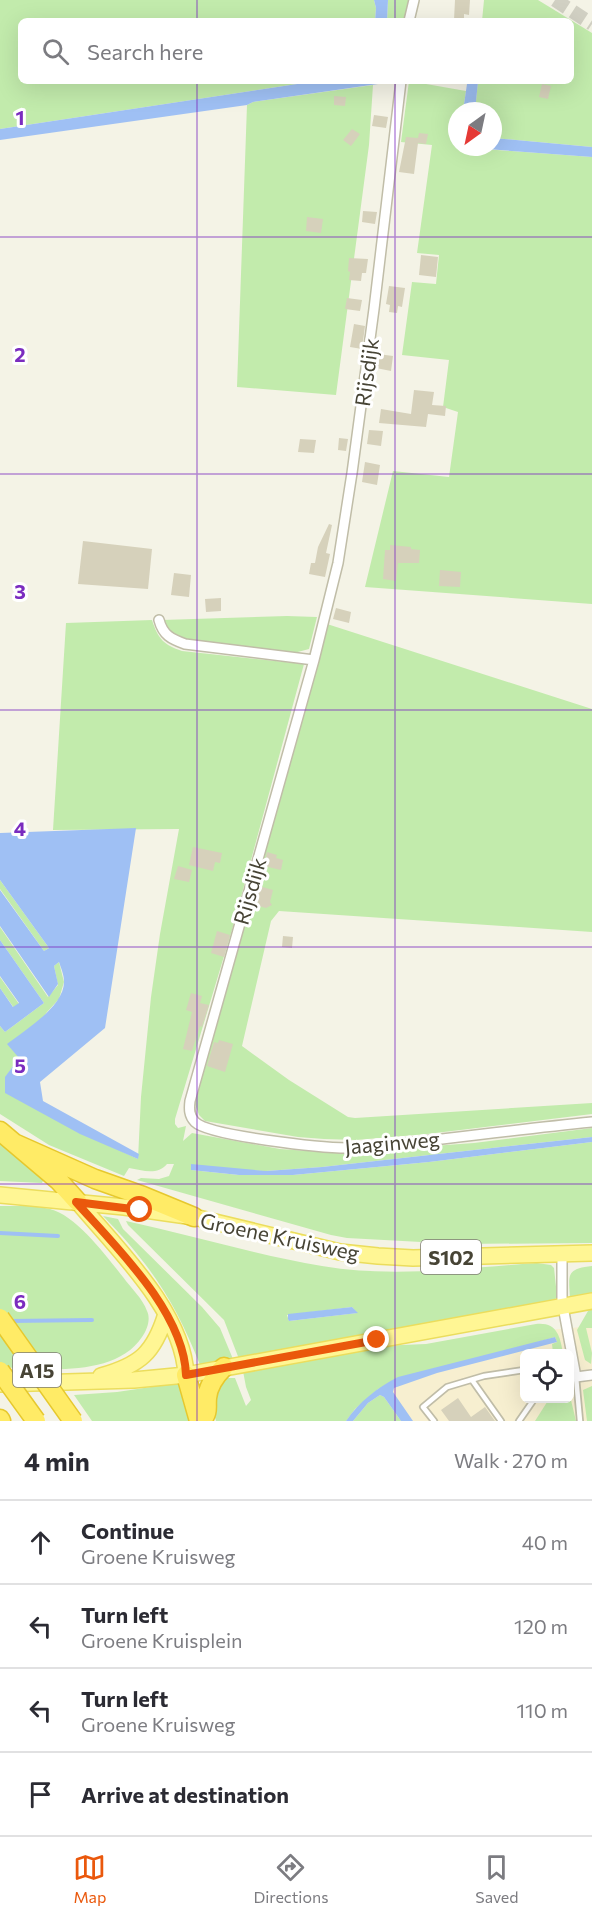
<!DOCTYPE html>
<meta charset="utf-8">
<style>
:root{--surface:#fff;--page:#f7f7f7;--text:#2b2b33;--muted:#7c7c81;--line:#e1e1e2;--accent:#ea580c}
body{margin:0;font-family:Commissioner,sans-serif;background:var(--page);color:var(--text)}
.controls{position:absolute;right:18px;bottom:18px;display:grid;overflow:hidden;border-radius:9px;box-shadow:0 6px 24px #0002}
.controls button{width:54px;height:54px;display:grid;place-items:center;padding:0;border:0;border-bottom:2px solid var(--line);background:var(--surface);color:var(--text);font:30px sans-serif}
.compass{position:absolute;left:448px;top:102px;width:54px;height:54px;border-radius:50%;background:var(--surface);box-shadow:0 6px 24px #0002;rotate:213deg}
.stop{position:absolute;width:18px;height:18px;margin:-14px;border:4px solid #ea580c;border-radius:50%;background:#fff}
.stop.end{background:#ea580c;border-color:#fff;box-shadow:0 2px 6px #0008}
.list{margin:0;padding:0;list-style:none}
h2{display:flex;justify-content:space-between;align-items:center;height:78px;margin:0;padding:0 24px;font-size:26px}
h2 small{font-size:20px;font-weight:400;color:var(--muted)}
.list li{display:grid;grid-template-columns:39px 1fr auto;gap:18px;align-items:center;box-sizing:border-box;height:84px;padding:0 24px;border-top:2px solid var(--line)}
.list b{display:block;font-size:22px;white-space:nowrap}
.list p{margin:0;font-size:20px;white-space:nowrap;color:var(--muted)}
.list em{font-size:20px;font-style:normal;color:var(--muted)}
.icon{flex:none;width:33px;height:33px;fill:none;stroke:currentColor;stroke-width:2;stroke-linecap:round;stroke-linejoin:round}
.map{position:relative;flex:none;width:592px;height:1421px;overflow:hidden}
.search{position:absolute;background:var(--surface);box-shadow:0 6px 24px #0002;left:18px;right:18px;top:18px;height:66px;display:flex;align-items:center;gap:15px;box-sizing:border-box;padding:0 21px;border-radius:9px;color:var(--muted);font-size:22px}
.sheet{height:414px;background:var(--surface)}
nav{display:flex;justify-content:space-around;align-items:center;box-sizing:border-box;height:84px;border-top:2px solid var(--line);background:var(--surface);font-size:16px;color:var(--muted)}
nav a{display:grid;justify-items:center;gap:3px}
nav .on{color:var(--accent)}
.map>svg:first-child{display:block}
.commercial{fill:#f7efd0;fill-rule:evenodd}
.green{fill:#c2ebac;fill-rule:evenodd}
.water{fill:#9fc0f4}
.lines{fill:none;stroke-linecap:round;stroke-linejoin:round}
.stream{stroke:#9fc0f4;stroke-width:4}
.building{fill:#d6d1bb}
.secondary-tunnel{stroke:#d1d0c3;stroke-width:14;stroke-dasharray:14 7;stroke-linecap:butt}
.service-casing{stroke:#c0bda8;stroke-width:8}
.minor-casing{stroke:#c0bda8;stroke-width:12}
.primary-casing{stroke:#ebdd5d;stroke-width:18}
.motorway-casing{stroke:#e6c82e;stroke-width:21}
.service{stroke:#fff;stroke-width:4.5}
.minor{stroke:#fff;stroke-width:9}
.primary{stroke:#fff694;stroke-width:15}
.motorway{stroke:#ffeb66;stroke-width:18}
.motorway-bridge-casing{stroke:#e6c82e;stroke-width:21;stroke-linecap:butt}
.motorway-bridge{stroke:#ffeb66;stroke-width:18}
.route{stroke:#ea580c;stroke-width:8}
.grid{fill:none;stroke:#7b2cbf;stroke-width:1.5;stroke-opacity:0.55}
.labels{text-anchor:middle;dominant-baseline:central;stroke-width:6;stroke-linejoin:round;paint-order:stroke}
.shield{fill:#fff;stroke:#7e7c72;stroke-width:1.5}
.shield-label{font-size:20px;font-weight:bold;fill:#474435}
.street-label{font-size:21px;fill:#474435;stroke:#fff}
.grid-label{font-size:20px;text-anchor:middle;font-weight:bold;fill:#7b2cbf;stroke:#fff;stroke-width:6;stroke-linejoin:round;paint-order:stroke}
</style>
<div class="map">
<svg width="592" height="1421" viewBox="0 0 592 1421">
<rect width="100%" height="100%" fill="#f4f3e6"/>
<path class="commercial" d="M592 1326V1421H317L334 1389 528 1332ZM524 1354H570V1398H524Z"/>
<path class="green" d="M0 0H374L376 8 375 21H21V81H317L0 129Z
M388 0H409L405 21H387Z
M484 0H538L592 33V147L493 138V111H475L478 81H571V21H482Z
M409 81 466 91 463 111H457V147L592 157V604L365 587 393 471 449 477 458 412 443 407 449 360 402 355 412 282 436 284 439 255 417 253 432 145 401 142Z
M373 85 369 145 336 395 237 387 247 105 253 102Z
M287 616 317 617 309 649 294 653 184 641 168 635 162 620Z
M152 620C158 639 164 645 182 651L304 664 234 923 175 1119V1124L178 1128 186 1126 183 1141 192 1133 280 1149 337 1153 474 1143 592 1128V1137L322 1167 266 1171 191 1170 239 1175H293L429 1162 592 1142V1243L458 1244 347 1238 331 1235 137 1180 141 1178 159 1179 169 1176 174 1164H167C157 1176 142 1170 129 1168L124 1176 49 1145 0 1114V1026L5 1032 44 1003 0 940V927L48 997 58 985 54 966 59 962 64 982 59 999 47 1012 6 1077 108 1145 138 1159 141 1097 151 997 160 934 179 829 53 830 66 623Z
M327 624 592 709V932L279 911 271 921 242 1046 289 1080 348 1117 355 1118 592 1103V1114L427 1134 356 1140 324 1139 298 1137 205 1121 199 1115 195 1104Z
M0 880 49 948 44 951 0 889Z
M0 977 19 1004 14 1008 0 988Z
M0 1143 44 1179 42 1183 0 1181Z
M0 1206C16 1206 34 1205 50 1209 76 1215 107 1257 123 1277 131 1288 143 1299 147 1311 151 1319 147 1330 142 1337 115 1378 43 1369 0 1367Z
M103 1216 118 1219 123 1229 202 1307 220 1328 233 1359 200 1365C176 1303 150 1264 103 1216Z
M126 1221C192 1235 256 1255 322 1266 393 1278 466 1268 537 1263L551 1265 554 1268 557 1296 555 1300 239 1359 224 1320 128 1225ZM352 1307 357 1313 289 1321 287 1315Z
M592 1266V1293L570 1299C569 1275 565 1269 592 1266Z
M592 1308V1328H586L592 1353 591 1364 585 1360 577 1330 588 1311Z
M536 1324C557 1322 560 1336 563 1353H553L552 1344 557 1342 555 1337 378 1389 355 1409 346 1421H216C211 1405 216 1390 226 1378H235L246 1406 251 1400 246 1387 243 1371 378 1346 426 1344Z
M178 1383 182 1385 190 1421H92L74 1395 117 1392Z
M592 1386V1421H587L583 1390Z
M380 1395 384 1397 401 1421H353L368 1403Z
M570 1396 576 1421H535L549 1399 570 1398Z"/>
<path class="water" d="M374 0H388L387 21H375L376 8Z
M317 81H379L378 84 253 102 247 105 0 140V129Z
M478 82 475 111H463L467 84Z
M493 138 592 147V157L460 147H493Z
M136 828 105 1028 40 1082 43 1101 139 1154 138 1159 80 1134 5 1093V1077L19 1058 7 1044C25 1030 65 1006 64 981 64 975 61 968 59 962L54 966 58 984 49 997 0 926V890L44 951 49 948 0 880V833Z
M0 940 44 1003 5 1032 0 1026V988L13 1007 19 1003 0 976Z
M592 1137V1142L429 1162 293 1175H239L191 1170V1164L266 1171 322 1167Z
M352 1307 358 1313 289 1321 288 1319V1314Z
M555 1337 557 1342 437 1373 394 1388 393 1392 413 1421H401L384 1397 380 1395 368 1403 353 1421H346C359 1402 378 1387 398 1377Z"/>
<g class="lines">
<path class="stream" d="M0 1233 58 1236
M10 1321 92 1320"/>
</g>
<path class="building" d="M455 0H470L469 15 464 14V21L454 20Z
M542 84 551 86 548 99 539 97Z
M334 96 346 97 345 106 334 105Z
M374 115 388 117 386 128 372 126Z
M352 129 360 134 351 146 343 140Z
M419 133 428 134 426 144 418 143 414 174 399 172 406 137 418 138Z
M363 211 377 212 375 224 362 222Z
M307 217 323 219 321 233 306 231Z
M421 255 438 257 436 277 419 275Z
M349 258 368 259 366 273H362L361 281 349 280 350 272 348 271Z
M389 286 405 288 402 307 398 306 397 313 389 312 390 305 386 304Z
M347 298 362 300 360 311 345 309Z
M354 324 365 326 362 349 350 347Z
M378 354 393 356 391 371 376 368Z
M414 390 434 392 432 405 446 406 445 416 428 414 426 427 379 423 381 409 411 414Z
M369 430 383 431 381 446 367 444Z
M339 438 348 439 346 451 338 450Z
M300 439 316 440 314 453 298 452Z
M365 462 380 465 377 485 362 482Z
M329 524 332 525 326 553 330 554 325 577 309 574 311 563H315L318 547Z
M83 541 152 549 148 589 78 584Z
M390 545 411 547V549L420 550 419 563H398L396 581 383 579 385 550H390Z
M440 570 461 572 460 587 439 586Z
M174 573 191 575 189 597 171 595Z
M221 598V611L206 612 205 599Z
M336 608 351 612 349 623 333 619Z
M193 847 222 853 220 863 215 862 213 871 189 865Z
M267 852 277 855 276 858 283 860 281 870 264 866Z
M178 866 192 870 189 882 174 879Z
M259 886 273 890 270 902 272 905 266 908 255 905Z
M217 931 230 935 224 957 211 953Z
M283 936 293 937 292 948 282 947Z
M191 993 202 996 200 1003 209 1005 202 1027 200 1026 192 1051 183 1049 192 1012 186 1010Z
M219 1040 233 1044 225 1072 207 1066 214 1042 218 1043Z
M458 1398 471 1417 485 1407 495 1421H449L441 1410Z"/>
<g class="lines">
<path class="secondary-tunnel" d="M555 0 592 24"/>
<g class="service-casing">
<path id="service" d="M570 1376 576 1377 580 1421
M472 1380 501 1421
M434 1421 423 1407 447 1387 484 1376 524 1370
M519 1421 535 1398"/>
</g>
<g class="minor-casing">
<path id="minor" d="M409 21 414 0
M401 81 374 309 352 473 338 563 314 660 190 1101C189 1109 189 1116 195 1122 209 1136 323 1148 347 1148 379 1148 411 1142 442 1139 492 1133 542 1127 592 1122
M159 620C163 635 171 639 185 644L314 660
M562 1255V1301L576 1377 592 1375"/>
</g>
<g class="primary-casing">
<path id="primary" d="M0 1195 124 1207 194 1217 340 1252 378 1256 413 1258 592 1253
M77 1201C116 1248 183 1311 186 1375
M101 1376C140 1365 154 1353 166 1314
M0 1384 134 1380 186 1375 592 1301"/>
</g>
<g class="motorway-casing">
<path id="motorway" d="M0 1131 59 1181 77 1201
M14 1143 95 1179 143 1196 194 1217
M186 1375 199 1421
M0 1419 1 1421
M202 1421C209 1410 206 1409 207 1398 208 1386 216 1375 224 1367"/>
</g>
<use href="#service" class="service"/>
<use href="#minor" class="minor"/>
<use href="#primary" class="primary"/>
<use href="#motorway" class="motorway"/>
<g class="motorway-bridge-casing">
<path id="motorway-bridge" d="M0 1318 73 1421
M0 1371 36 1421"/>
</g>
<use href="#motorway-bridge" class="motorway-bridge"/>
</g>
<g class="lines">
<path class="route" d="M140 1210 76 1202C116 1247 184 1312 186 1375L377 1340"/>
</g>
<path class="grid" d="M197 0V21M395 0V21M197 81V1421M395 81V1421M0 237H592M0 474H592M0 710H592M0 947H592M0 1184H592"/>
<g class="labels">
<g class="shield">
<rect x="421" y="1240" width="60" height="34" rx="4.5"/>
<rect x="13" y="1353" width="48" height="34" rx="4.5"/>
</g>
<g class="shield-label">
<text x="451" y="1257">S102</text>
<text x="37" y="1370">A15</text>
</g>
<g class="street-label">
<text transform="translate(366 372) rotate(-82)">Rijsdijk</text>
<text transform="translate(249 891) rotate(-74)">Rijsdijk</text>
<text transform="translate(392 1142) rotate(-5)">Jaaginweg</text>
<text transform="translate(280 1236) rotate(12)">Groene Kruisweg</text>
</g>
</g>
<g class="grid-label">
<text x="20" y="125">1</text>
<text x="20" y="362">2</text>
<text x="20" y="599">3</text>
<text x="20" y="836">4</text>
<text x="20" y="1073">5</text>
<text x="20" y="1309">6</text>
</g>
</svg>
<div class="controls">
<button><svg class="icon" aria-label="locate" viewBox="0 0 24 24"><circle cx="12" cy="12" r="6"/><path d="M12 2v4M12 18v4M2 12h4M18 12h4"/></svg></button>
</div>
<svg class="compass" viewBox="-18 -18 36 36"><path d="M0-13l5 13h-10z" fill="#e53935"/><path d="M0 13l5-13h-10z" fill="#7c7c81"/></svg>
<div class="stop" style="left:140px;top:1210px"></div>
<div class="stop end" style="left:377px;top:1340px"></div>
<div class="search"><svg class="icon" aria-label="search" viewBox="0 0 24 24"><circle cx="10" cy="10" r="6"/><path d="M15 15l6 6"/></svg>Search here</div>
</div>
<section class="sheet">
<h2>4 min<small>Walk · 270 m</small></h2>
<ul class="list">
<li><svg class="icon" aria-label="ahead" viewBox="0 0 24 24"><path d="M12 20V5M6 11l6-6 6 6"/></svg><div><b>Continue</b><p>Groene Kruisweg</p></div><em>40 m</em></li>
<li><svg class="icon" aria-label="left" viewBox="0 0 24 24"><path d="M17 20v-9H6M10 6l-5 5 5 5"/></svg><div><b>Turn left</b><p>Groene Kruisplein</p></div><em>120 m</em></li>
<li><svg class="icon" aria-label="left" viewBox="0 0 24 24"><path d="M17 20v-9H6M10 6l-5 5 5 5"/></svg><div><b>Turn left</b><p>Groene Kruisweg</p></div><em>110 m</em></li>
<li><svg class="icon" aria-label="arrive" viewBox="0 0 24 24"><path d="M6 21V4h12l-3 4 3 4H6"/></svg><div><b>Arrive at destination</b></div></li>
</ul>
</section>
<nav>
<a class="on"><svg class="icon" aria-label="map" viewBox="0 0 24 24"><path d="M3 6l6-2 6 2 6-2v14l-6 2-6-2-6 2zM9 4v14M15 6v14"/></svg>Map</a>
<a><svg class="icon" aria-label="directions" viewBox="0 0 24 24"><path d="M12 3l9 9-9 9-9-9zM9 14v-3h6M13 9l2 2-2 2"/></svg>Directions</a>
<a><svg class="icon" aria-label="saved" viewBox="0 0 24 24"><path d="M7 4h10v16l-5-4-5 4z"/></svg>Saved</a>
</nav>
